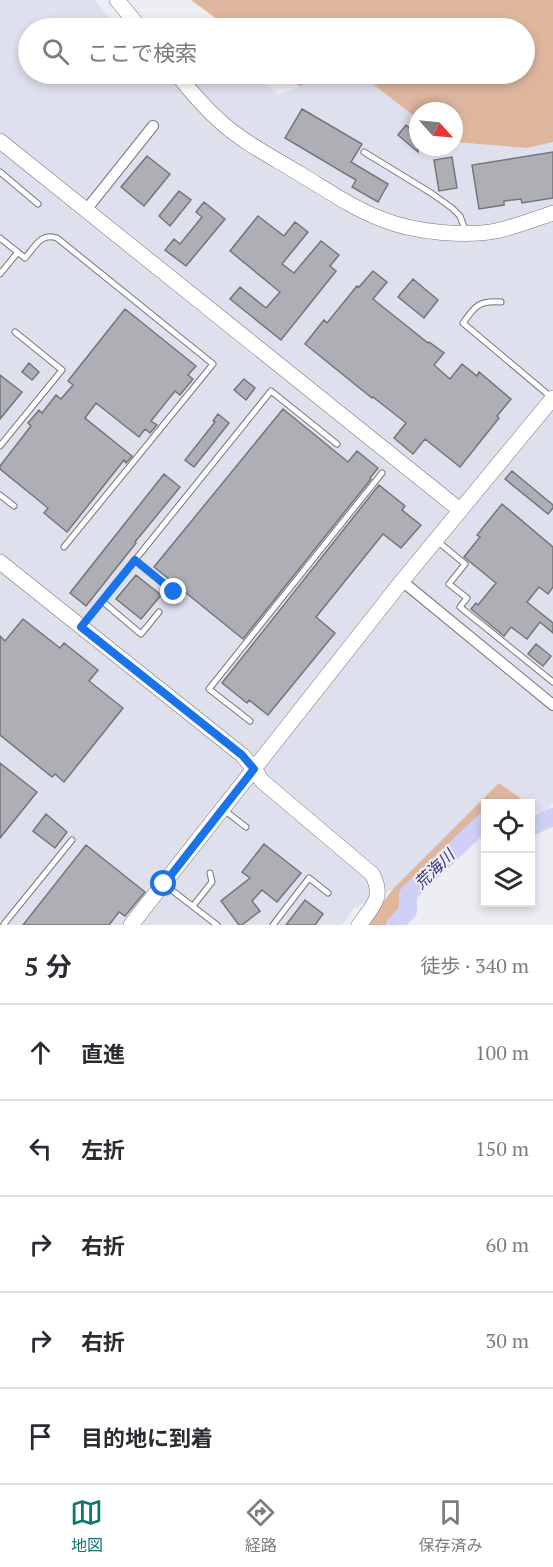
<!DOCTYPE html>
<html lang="ja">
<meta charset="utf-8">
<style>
:root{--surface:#fff;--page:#f7f7f7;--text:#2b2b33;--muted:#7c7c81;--line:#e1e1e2;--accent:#0f766e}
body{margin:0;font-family:"PT Serif","Noto Sans JP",serif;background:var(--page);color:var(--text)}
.controls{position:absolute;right:18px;bottom:18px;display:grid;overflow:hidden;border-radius:0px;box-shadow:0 3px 9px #0003}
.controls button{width:54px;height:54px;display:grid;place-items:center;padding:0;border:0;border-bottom:2px solid var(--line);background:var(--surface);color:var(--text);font:30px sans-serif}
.compass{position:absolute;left:409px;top:102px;width:54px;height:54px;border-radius:50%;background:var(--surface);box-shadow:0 3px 9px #0003;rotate:117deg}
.stop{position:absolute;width:18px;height:18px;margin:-14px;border:4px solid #1a73e8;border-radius:50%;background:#fff}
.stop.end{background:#1a73e8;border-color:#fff;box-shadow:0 2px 6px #0008}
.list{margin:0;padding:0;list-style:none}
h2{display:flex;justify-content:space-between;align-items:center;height:78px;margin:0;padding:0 24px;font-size:26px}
h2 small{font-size:20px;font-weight:400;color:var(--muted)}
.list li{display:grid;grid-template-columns:39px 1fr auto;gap:18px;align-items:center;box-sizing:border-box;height:96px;padding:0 24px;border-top:2px solid var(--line)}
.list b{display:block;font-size:22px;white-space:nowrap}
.list em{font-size:20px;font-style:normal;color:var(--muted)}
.icon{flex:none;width:33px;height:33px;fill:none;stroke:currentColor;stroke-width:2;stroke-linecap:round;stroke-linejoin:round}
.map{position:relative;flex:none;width:553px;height:925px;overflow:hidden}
.search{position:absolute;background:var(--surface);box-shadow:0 3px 9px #0003;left:18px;right:18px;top:18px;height:66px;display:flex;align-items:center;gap:15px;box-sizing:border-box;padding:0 21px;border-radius:33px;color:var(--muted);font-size:22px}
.sheet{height:558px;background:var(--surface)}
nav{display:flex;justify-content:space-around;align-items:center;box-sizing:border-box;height:84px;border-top:2px solid var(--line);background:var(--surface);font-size:16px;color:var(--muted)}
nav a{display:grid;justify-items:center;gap:3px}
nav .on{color:var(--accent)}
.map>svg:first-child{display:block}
.built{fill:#dfe0ed}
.green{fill:#ddb69d}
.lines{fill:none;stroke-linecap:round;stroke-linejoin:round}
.river{stroke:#cfd0f5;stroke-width:18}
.building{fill:#aeafb4;stroke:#74757a;stroke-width:1.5}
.lane-casing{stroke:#77777c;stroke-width:7}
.street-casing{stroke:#77777c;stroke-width:12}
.secondary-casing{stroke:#77777c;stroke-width:16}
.lane{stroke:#fff;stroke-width:5}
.street{stroke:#fff;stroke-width:10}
.secondary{stroke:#fff;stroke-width:15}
.route{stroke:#1a73e8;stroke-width:8}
.labels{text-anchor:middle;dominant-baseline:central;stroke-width:4.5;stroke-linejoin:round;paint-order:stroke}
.water-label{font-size:16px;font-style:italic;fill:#373175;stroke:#edeef4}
</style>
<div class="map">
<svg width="553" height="925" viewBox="0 0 553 925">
<rect width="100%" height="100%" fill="#edeef4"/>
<path class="built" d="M0 0H94L119 28H28V74H252L279 95 329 74H341L374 85 418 119V147H454V142L527 148 553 142V803L541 814 531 806 530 804 527 803 499 783 393 889 354 908 342 925H0Z"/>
<path class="green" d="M191 0H553V142L527 148 454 142V111H418V119L374 85 341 74H524V28H229Z
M273 74H329L300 86Z
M499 783 527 803H510L502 799 498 803 486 804 485 815 405 893 404 909 390 925H366L393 889Z"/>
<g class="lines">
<path class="river" d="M530 822 535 825 553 817
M395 925 408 911V894L486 820"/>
</g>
<path class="building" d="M302 109 362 144 351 162 388 184 378 202 352 187 356 180 285 138Z
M406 125 418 135V152L398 135Z
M553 152V198L522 203 521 199 504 201V205L479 209 472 165Z
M147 156 170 174 144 206 121 187Z
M452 157 457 188 439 191 434 160Z
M179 191 191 200 170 226 159 216Z
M204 202 225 219 186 266 165 250 174 239 180 244 202 217 196 212Z
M258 216 284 236 295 222 308 232 282 264 294 273 321 241 339 255 330 266 336 271 281 340 230 299 240 287 266 308 280 292 230 251Z
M373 271 387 282 373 299 428 343 429 342 444 353 434 365 450 379 462 364 477 376 479 372 511 399 497 416 499 418 460 467 425 439 413 454 394 438 406 423 373 397 372 398 305 344 324 320 327 323 357 286 359 287Z
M413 279 438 300 424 318 398 297Z
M125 309 196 366 188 375 193 379 180 395 175 391 151 421 157 425 150 433 145 429 139 437 96 403 85 418 132 456 126 463 124 460 67 532 44 513 48 508 0 469V466L31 426 28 423 39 410 42 413 56 395 61 399 73 385 68 381Z
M29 363 39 372 32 380 22 372Z
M0 375 22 392 0 419Z
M244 379 255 388 246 400 234 390Z
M283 409 348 462 357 451 378 468 370 478 371 479 243 639 154 567Z
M218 414 229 423 194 467 185 460 215 422 213 421Z
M512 471 553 505V508L548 514 505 479Z
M164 474 180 487 135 542 136 543 86 606 70 593Z
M379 485 405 506 402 510 421 525 401 548 383 534 316 617 335 633 268 715 249 700 247 703 222 683Z
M502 504 553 547V587L548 594 539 587 527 602 553 623V633L540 622 527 639 511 627 504 636 471 609 476 603 478 605 496 583 464 557 480 537 477 535Z
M136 575 161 595 141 619 116 599Z
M23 619 60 648 64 643 98 670 89 681 123 708 64 782 55 774 52 777 0 735V636L5 641Z
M536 644 551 656 543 666 528 654Z
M0 763 37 792 0 838Z
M46 814 67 832 55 848 33 831Z
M264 844 301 873 277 902 262 890 252 901 260 911 242 925H239L221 901 250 878 242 872Z
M86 845 145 892 125 916 119 912 109 925H23Z
M305 900 323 914 315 925H286Z"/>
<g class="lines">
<g class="lane-casing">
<path id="lane" d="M364 152 431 193 452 208 460 216 466 232
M0 172 38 204
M0 238 25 258C35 247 41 232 57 238L213 364 64 547
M0 274 18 252
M501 302C479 300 475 306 463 323L551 397
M0 446 62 370 15 332
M0 495 14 506
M436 540 465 564 449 584 467 598 460 607 553 682
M135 560 174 592
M102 601 141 634 159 612
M82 626 271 391 337 444
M250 721 209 689 382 473
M224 810 246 827
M165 885 217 925
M193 906 212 882 210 873
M5 925 4 924 72 840
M273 925 309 878 328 893"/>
</g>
<g class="street-casing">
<path id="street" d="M86 210 153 126
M402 581 553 705"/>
</g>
<g class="secondary-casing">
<path id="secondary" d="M117 0 140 28
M177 74C191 92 206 109 223 124 246 144 274 158 300 174 327 190 354 209 384 220 414 232 465 237 496 231 515 227 535 219 553 213
M0 141 460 510
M0 562 242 755 254 769 262 781 372 874C385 897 372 907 359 925
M131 925 402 581 553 398"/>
</g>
<use href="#lane" class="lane"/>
<use href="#street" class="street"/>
<use href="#secondary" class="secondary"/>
</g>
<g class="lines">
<path class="route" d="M164 884 254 769 242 755 81 627 135 560 174 592"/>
</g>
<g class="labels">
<g class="water-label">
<text transform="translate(434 869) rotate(-44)">荒海川</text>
</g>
</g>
</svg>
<div class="controls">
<button><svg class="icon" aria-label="locate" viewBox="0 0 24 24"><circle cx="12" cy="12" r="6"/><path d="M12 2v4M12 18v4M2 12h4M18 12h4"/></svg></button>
<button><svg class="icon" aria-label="layers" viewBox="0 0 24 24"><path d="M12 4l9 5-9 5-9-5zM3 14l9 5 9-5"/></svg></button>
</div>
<svg class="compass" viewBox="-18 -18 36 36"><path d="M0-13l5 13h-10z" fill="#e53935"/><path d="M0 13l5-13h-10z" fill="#7c7c81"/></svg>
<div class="stop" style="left:164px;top:884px"></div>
<div class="stop end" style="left:174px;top:592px"></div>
<div class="search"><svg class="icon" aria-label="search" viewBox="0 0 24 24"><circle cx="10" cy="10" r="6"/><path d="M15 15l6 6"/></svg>ここで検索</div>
</div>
<section class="sheet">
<h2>5 分<small>徒歩 · 340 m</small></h2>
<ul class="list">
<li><svg class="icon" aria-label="ahead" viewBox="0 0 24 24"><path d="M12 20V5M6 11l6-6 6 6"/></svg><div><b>直進</b></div><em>100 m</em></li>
<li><svg class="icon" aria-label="left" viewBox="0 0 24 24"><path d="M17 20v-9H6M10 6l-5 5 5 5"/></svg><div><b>左折</b></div><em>150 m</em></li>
<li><svg class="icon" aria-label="right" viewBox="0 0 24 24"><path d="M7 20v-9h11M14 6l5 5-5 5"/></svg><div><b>右折</b></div><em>60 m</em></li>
<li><svg class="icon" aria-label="right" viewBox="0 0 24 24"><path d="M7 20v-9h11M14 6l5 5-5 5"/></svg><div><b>右折</b></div><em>30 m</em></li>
<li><svg class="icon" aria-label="arrive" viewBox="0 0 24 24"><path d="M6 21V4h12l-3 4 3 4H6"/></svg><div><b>目的地に到着</b></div></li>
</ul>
</section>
<nav>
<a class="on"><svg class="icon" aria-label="map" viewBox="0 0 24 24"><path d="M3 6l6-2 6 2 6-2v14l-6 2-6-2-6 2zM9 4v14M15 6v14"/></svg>地図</a>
<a><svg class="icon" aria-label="directions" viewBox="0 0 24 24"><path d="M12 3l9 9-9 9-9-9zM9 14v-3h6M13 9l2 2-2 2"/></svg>経路</a>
<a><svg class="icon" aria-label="saved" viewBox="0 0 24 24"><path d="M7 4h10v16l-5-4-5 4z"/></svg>保存済み</a>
</nav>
